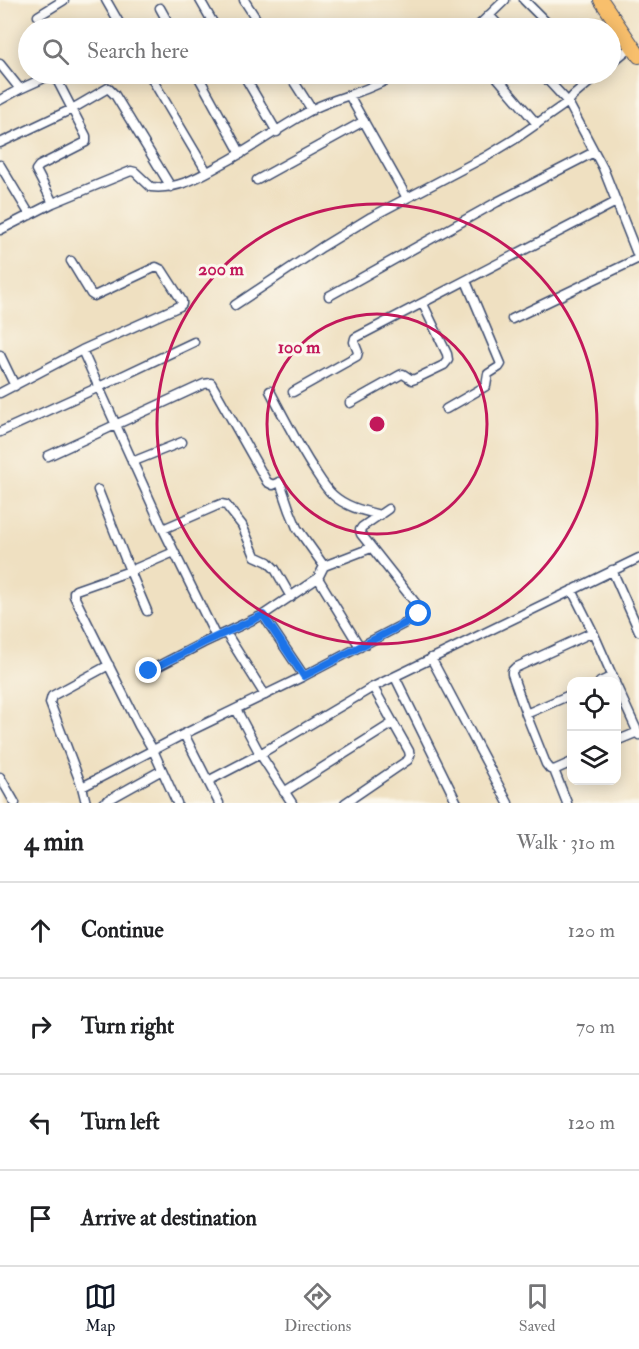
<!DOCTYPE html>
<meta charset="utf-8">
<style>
:root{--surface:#fff;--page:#f2f2f2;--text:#202124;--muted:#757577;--line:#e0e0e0;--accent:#111827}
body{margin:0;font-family:"IM FELL Double Pica",serif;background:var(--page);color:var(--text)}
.controls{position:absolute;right:18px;bottom:18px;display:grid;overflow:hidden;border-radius:12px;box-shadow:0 3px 15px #0003}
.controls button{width:54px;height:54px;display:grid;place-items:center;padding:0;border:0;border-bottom:2px solid var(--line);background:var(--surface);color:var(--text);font:30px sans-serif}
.stop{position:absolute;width:18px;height:18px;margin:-14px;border:4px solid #1a73e8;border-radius:50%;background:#fff}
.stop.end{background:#1a73e8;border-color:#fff;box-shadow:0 2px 6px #0008}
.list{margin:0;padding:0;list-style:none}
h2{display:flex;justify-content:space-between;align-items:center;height:78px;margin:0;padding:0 24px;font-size:26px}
h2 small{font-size:20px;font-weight:400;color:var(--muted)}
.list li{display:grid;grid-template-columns:39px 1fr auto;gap:18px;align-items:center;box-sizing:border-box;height:96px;padding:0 24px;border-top:2px solid var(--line)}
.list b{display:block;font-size:22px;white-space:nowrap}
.list em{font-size:20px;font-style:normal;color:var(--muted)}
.icon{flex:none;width:33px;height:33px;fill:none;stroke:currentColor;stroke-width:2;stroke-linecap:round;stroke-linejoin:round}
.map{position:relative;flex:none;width:639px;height:803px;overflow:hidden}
.search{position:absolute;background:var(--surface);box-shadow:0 3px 15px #0003;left:18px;right:18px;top:18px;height:66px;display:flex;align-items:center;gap:15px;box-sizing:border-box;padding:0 21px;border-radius:33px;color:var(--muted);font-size:22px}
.sheet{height:462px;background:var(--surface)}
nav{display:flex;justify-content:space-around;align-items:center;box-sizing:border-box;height:84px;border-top:2px solid var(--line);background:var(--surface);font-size:16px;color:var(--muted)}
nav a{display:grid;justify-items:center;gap:3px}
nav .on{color:var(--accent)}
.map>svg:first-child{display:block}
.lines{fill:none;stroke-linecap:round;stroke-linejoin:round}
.street-casing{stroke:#3b4a6d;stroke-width:11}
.primary-casing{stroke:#3b4a6d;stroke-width:16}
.street{stroke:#fff;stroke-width:8}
.primary{stroke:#f8bf6c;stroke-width:14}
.route{stroke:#1a73e8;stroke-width:8}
.ring{fill:none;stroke:#c2185b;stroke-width:3}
.centre{fill:#c2185b;stroke:#fbf7ec;stroke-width:3}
.ring-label{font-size:18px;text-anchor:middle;font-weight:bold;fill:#c2185b;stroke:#fbf7ec;stroke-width:6;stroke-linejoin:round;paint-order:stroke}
</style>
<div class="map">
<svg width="639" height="803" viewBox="0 0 639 803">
<rect width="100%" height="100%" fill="#fbf7ec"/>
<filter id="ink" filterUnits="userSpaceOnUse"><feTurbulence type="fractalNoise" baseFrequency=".0167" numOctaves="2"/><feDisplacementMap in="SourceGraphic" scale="12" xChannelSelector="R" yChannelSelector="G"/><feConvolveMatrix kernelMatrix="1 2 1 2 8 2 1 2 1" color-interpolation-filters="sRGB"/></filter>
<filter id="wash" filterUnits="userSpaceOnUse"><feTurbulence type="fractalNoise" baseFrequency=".008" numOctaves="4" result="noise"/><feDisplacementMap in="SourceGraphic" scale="24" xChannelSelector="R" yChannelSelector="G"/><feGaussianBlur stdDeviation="1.35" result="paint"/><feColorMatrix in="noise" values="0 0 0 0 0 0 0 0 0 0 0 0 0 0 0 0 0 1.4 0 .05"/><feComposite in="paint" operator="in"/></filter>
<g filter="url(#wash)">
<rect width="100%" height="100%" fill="#efe0c1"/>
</g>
<g filter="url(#ink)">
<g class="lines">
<g class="street-casing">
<path id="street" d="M106 0 122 28
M200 0 216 28
M244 0 262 28
M524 0 552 28
M160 8 171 28
M489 15 501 28
M38 16 64 0
M476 28 505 0
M0 64 20 89
M610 64 632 46
M149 74 207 172
M197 74 241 154
M243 74 277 132
M289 74 312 110
M494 74 537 124
M599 74 573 96 568 102 603 168 639 259
M349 95 407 198
M0 100 20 89 51 75 56 78 86 136V142L39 166 36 170 53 203
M0 143 72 109 108 88 115 95 171 187
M0 165 30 215
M257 180 364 121
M0 230 53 203 131 171 135 172 151 187C179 190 200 176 224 163 255 146 283 125 315 108 331 100 349 96 366 89 378 84 389 79 400 74
M329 296 497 202 594 152
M235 305 322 247 371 217 487 156 515 139 568 102 542 74
M512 319 639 258
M82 350 163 529 216 637
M0 355 15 386
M270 391C283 416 296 441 311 465 318 475 324 487 333 495 346 507 364 511 380 515
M293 392 357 356 358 352 354 342 355 338 616 202
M0 393 82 350 180 306 182 304V301L162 270 156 267 94 296 91 294 71 261
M350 403 400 375 403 374 412 380 415 379 444 365 448 360 447 354 423 304
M446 409 486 386 488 374 499 367 501 364 466 281
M0 432 99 387 194 342
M48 456 204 384 211 383 267 482 273 485 279 482 281 485 290 511 297 528 324 566
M132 462 182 442
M98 490 130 571 76 590 74 592V596L139 726 153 750 177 803
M163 529 216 506 221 504 226 505 242 525 255 556 268 562 275 569 291 597
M612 570 639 631
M318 578 360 647
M572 590 593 632 615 682
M147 611 130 571 174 552
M263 615 304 676
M226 633 265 695
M431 658 508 803
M149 671 203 643 263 615 318 578 324 566 371 548
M395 677 457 803
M600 682 613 676
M616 685 639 735
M572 694 526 714 512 674V671L515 668 593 632
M236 709 260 754 292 803
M526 714 546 764 550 769 554 770
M184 734 219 803
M616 741 638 732
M0 777 15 803
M208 781 260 754 373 687 639 558
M82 787 184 734 304 676 415 618 420 611 417 605 361 534 360 530 362 527 388 509
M284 792 393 723
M86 803 82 787 50 703 52 696 109 665
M103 803 162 770
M345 803 408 760 410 756 409 751 373 687
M567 803 554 770 572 762"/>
</g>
<g class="primary-casing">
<path id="primary" d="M601 0 639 56"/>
</g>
<use href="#street" class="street"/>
<use href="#primary" class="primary"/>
</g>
</g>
<g class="lines" filter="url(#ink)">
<path class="route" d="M149 671 203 643 263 615 304 676 415 618 419 614"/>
</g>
<g class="ring">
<circle cx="377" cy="424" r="110"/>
<circle cx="377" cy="424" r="220"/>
</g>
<circle cx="377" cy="424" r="9" class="centre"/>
<g class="ring-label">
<text x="221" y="275">200 m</text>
<text x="299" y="353">100 m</text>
</g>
</svg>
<div class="controls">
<button><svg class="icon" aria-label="locate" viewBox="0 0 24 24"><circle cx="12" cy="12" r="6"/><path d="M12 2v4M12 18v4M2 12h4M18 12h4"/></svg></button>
<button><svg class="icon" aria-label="layers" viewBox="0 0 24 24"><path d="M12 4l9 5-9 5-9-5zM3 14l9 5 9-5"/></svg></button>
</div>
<div class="stop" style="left:419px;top:614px"></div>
<div class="stop end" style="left:149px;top:671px"></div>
<div class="search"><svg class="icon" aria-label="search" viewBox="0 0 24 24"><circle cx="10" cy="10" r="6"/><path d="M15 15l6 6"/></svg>Search here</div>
</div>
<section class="sheet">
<h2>4 min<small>Walk · 310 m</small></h2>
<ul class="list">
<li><svg class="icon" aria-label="ahead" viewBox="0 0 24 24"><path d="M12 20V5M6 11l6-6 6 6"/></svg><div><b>Continue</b></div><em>120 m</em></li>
<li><svg class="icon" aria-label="right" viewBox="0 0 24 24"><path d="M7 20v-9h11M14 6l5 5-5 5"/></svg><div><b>Turn right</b></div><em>70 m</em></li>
<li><svg class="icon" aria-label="left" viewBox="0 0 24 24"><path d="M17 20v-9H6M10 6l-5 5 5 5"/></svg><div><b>Turn left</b></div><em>120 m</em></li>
<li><svg class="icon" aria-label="arrive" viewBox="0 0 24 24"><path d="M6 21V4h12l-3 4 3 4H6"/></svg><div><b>Arrive at destination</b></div></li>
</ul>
</section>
<nav>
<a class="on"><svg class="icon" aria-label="map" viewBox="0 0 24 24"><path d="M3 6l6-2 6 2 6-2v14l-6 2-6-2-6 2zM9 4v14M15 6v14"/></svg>Map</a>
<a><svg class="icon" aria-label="directions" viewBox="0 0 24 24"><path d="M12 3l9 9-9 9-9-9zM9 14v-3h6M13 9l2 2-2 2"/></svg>Directions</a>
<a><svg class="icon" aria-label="saved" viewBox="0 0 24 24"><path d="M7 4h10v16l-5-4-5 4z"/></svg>Saved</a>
</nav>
